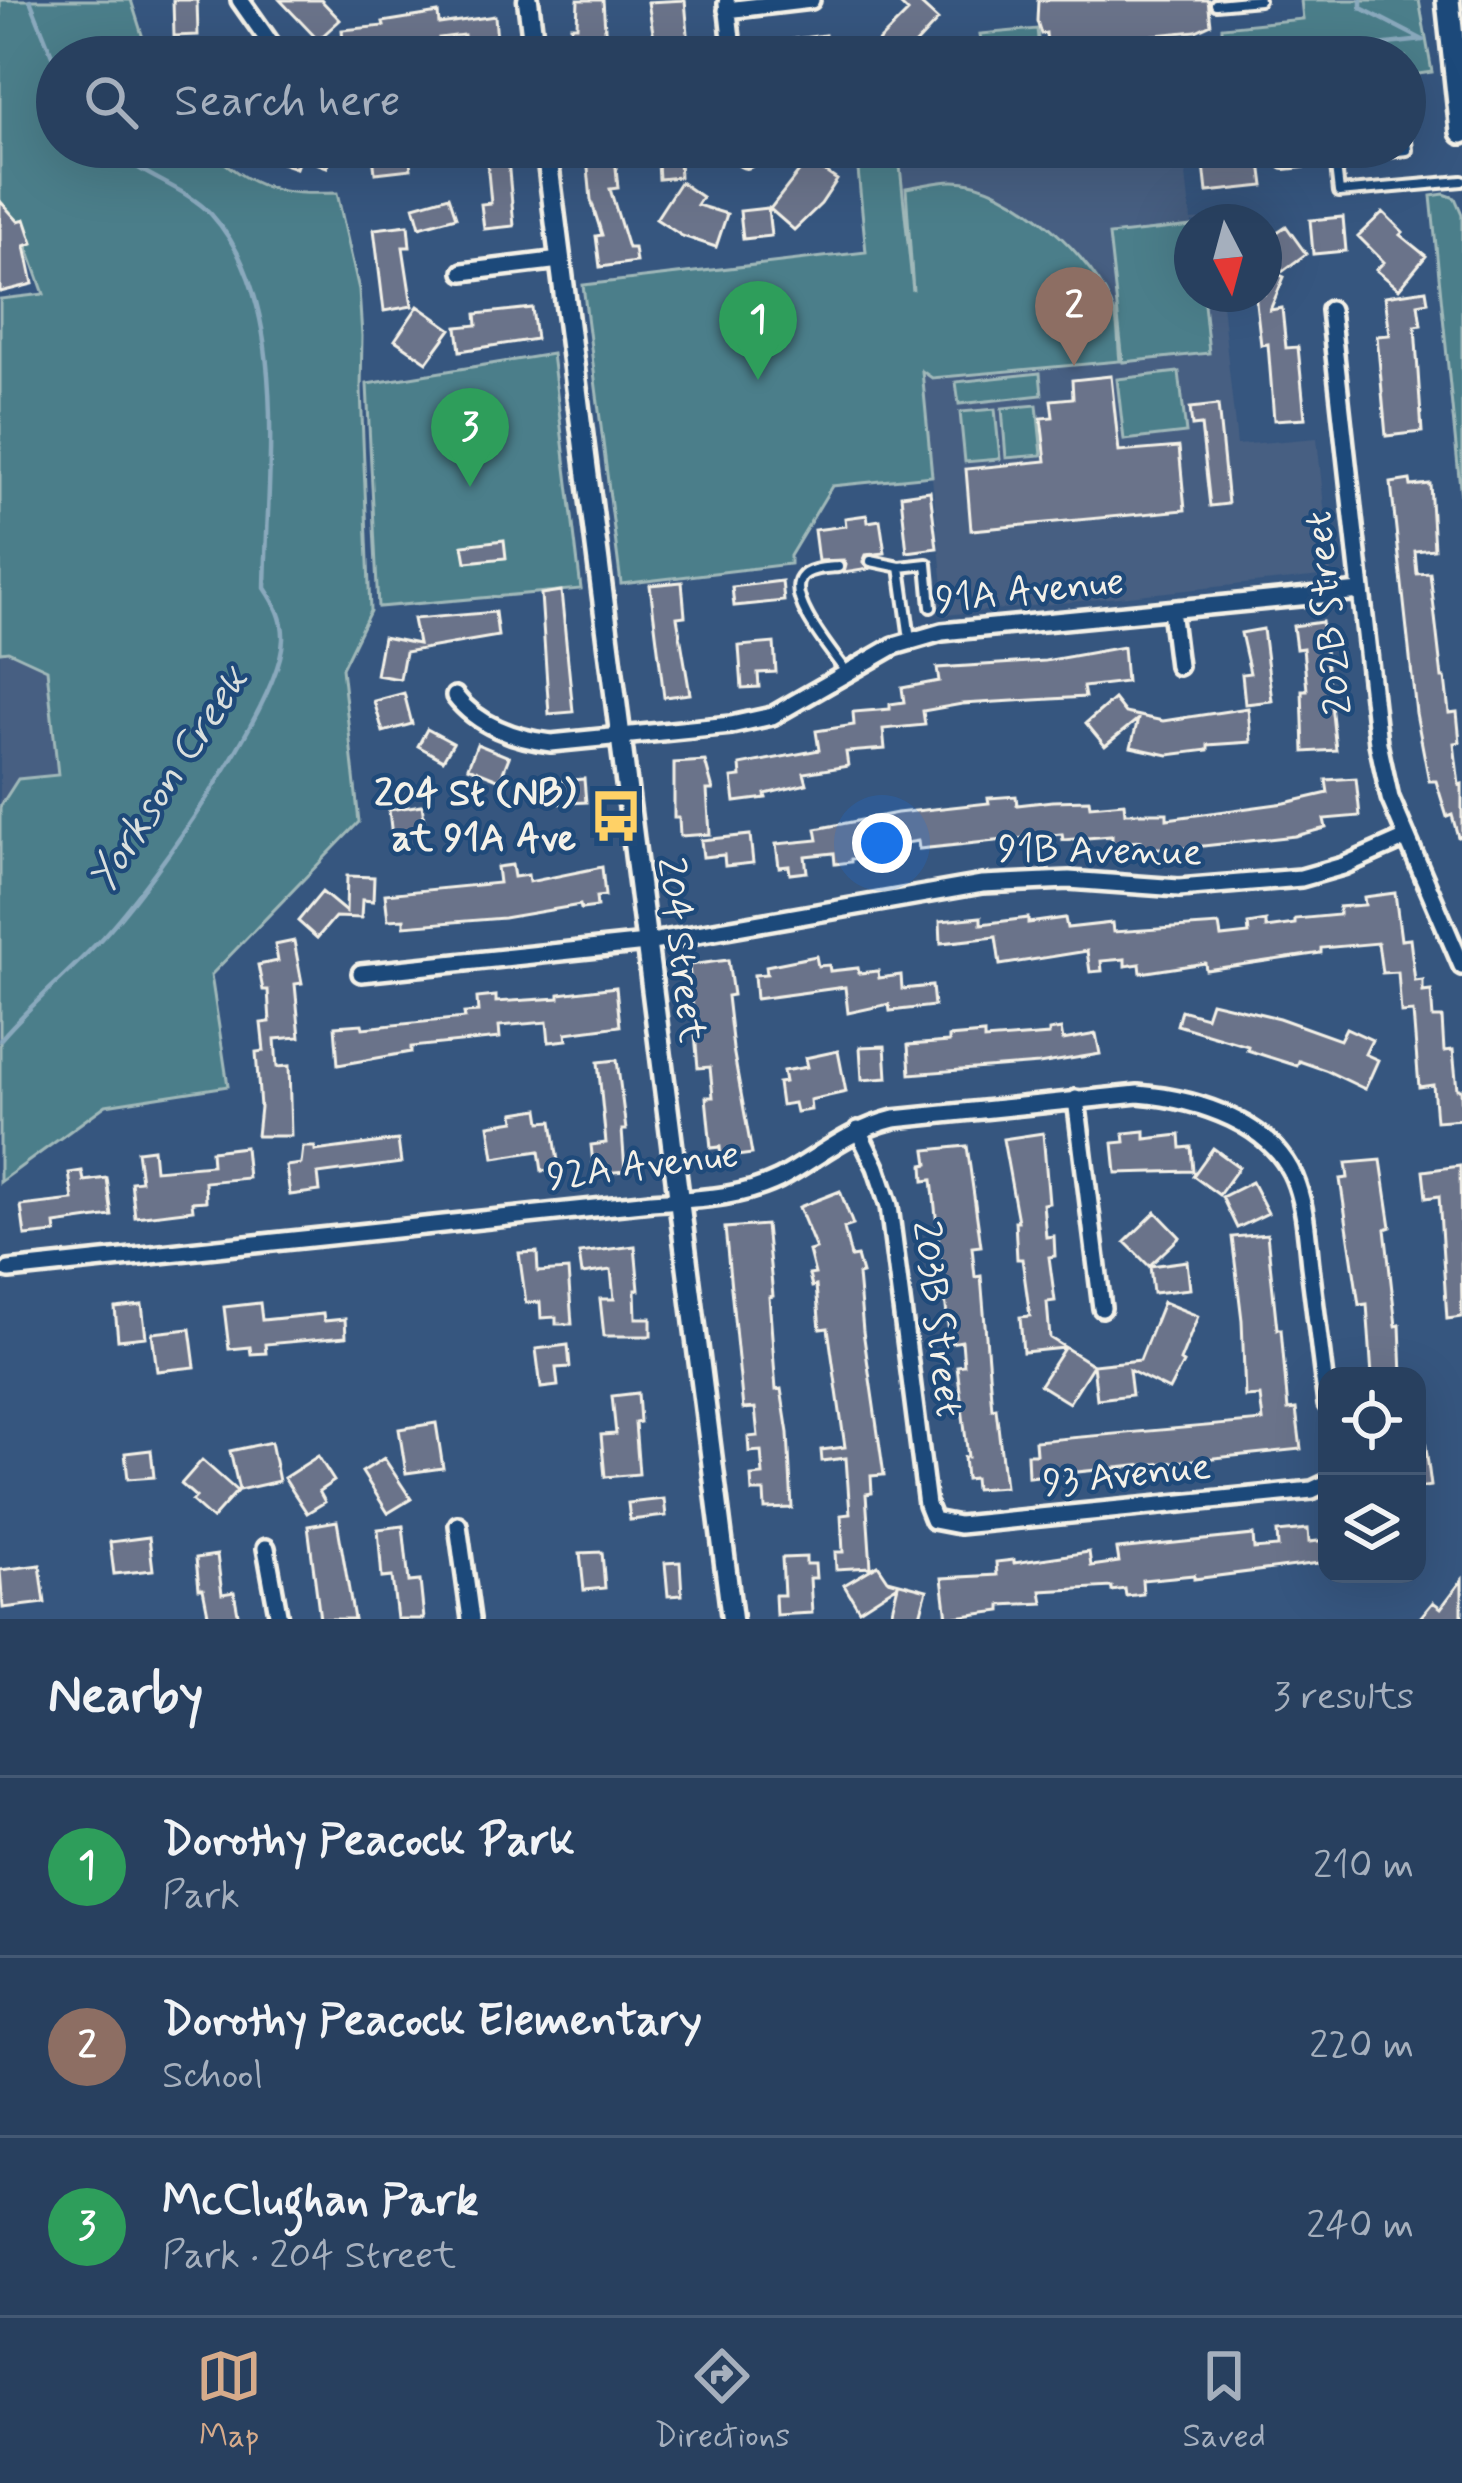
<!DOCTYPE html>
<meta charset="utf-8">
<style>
:root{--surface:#28405f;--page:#344b68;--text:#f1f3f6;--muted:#a5afbd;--line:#445974;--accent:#d6ab8b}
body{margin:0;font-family:Mynerve,sans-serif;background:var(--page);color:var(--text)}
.controls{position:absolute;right:36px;bottom:36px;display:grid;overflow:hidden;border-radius:24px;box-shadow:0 12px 48px #0002}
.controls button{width:108px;height:108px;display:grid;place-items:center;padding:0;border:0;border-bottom:3px solid var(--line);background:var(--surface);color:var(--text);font:60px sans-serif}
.compass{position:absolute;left:1174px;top:204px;width:108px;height:108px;border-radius:50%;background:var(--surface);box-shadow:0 12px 48px #0002;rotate:174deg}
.you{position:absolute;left:882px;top:843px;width:42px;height:42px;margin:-30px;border:9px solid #fff;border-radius:50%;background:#1a73e8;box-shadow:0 0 0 18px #1a73e833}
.badge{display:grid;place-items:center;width:78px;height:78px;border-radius:50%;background:var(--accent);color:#fff;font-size:39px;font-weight:700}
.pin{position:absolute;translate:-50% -99px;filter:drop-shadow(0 3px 6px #0008)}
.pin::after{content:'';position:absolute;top:63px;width:42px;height:36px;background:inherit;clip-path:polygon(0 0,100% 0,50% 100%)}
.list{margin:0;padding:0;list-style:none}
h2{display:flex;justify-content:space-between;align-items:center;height:156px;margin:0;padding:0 48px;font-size:51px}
h2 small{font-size:39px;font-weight:400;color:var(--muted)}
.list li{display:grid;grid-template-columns:78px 1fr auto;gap:36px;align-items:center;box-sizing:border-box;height:180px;padding:0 48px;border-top:3px solid var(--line)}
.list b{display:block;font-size:45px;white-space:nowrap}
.list p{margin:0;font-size:39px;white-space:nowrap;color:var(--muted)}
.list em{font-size:39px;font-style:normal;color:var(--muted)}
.icon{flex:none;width:66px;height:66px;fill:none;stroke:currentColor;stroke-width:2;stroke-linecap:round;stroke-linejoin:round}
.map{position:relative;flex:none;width:1462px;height:1619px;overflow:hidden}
.search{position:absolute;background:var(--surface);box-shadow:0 12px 48px #0002;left:36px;right:36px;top:36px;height:132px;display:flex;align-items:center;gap:30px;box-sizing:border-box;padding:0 42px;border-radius:66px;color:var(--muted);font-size:45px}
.sheet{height:696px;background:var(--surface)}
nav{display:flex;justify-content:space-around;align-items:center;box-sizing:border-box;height:168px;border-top:3px solid var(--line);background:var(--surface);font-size:33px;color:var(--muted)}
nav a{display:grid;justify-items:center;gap:6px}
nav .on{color:var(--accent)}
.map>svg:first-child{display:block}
.built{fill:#465f82}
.green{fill:#4b7e8a;stroke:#a0b8b9;stroke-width:3}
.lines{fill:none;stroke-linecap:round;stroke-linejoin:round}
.stream{stroke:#8aa9bd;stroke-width:4.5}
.building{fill:#6a738a;stroke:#f4f1e8;stroke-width:3}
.service-casing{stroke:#f4f1e8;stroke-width:16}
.minor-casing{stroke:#f4f1e8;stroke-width:24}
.tertiary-casing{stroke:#f4f1e8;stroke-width:27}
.secondary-casing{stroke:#f4f1e8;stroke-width:30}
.service{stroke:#1f4a7a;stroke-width:8}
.minor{stroke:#1f4a7a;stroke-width:15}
.tertiary{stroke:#1f4a7a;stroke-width:18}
.secondary{stroke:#1f4a7a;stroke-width:21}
.labels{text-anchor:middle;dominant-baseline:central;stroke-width:9;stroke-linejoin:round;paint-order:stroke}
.street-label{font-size:39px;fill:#f4f1e8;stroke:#1f4a7a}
.poi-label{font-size:39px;font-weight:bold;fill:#f4f1e8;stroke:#1f4a7a;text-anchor:end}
.water-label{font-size:42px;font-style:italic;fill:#dadfdd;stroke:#1f4a7a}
</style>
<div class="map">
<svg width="1462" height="1619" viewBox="0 0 1462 1619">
<rect width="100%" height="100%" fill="#36567f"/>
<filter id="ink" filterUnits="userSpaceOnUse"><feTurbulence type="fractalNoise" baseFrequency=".00833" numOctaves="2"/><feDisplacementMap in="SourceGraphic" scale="24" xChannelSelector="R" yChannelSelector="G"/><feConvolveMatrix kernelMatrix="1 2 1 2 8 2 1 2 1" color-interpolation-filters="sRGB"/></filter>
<g filter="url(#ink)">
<path class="built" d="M1084 147H1183L1191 220 1213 218 1214 222H1192V294H1221L1237 445 1317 438 1331 575 946 615 900 166Z
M8 651 47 669 58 776 0 807V652Z"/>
<path class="green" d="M0 0H131L149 57H57V147H207C250 190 279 195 337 193L359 290 362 336 361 390 370 611 342 668 359 822 211 975 228 1086 106 1105 0 1182V807L18 779 58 775 47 669 8 651 0 652V299L44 294 18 221 0 204Z
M1301 0H1419L1432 72 1405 76V57H1128L1222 47V27L1303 19Z
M1037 29 1040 57H983L980 34Z
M900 166 913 291 906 188C921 186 938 181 953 181 1012 181 1097 259 1115 314 1119 328 1118 346 1120 361L932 378 922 371 932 476 832 486 790 556V564L621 584 583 285 866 252 858 170Z
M1444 194 1455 198 1462 214V507L1431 196Z
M1192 226V294H1203L1209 353 1123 362 1109 235Z
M552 354 581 589 378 607 367 384Z
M1179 372 1186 433 1124 440 1117 379Z
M1040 373 1042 395 959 404 956 382Z
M1037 405 1042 455 1006 458 1002 408Z
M995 409 1000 459 965 462 960 412Z"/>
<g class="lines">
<path class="stream" d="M30 0 57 68
M1361 0V8L1423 40
M1269 57 1423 40
M0 1040C34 1000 75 969 110 929 155 879 281 702 283 639 284 619 275 603 265 588 267 475 292 303 211 214 184 186 139 176 112 147"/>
</g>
<path class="building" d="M173 0H197L198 35 174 36Z
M280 0H321L340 20 318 40Z
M578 0H603L606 43H613L614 57H575L571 26H577Z
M685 0 690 57H657L648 2Z
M896 0H916L938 20 913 47 917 51 911 57H863L908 12Z
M1038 0H1208L1211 24 1196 31 1054 45 1047 44 1046 33 1041 34 1037 21Z
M438 13 439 24 495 16 497 41 465 44 464 35 439 38 441 49 344 53 342 30 384 26 383 22Z
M825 35 826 47 861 42 863 57H766L764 43Z
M277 147H334L327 167 300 157 296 168 276 161 280 150Z
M372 147H408L411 169 375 173Z
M586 147H614L618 188 610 189 628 248H634L636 262 600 267 596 236 602 235 591 200Z
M657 147H689L690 160 679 161 680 177 659 179Z
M1202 147H1259L1264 186 1207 192Z
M507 149 514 226 484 229 481 204 491 203 486 151Z
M808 160 837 180 821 204 794 230 770 209Z
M680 182 702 197 697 205 727 214 716 247 682 236 656 219Z
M449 196 456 217 420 227 414 206Z
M0 201 18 221 25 219 33 243 25 246 33 284 0 292Z
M768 208 771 236 743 239 740 211Z
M1383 212 1403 232 1400 235 1426 256 1399 289 1376 270 1384 262 1358 236Z
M1343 217 1346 251 1313 254 1310 220Z
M408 225 410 247H403L412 306 384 311 374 229Z
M1286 226 1306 254 1283 271 1264 241Z
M1264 268 1284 277 1270 310 1282 308 1286 348 1298 347 1305 418 1274 420 1268 344 1261 345 1255 294H1264Z
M1426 290 1428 302 1418 304 1421 325 1415 326 1422 432 1386 436 1377 336 1390 335 1385 296Z
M418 306 451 329 427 362 395 340Z
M532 308 536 339 460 351 457 327 477 325 476 314Z
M1111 376 1119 452 1179 447 1185 510 971 530 966 469 1046 461 1041 418 1053 417 1051 400 1073 398 1072 380Z
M1218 405 1228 504 1210 506 1201 425 1192 426 1190 408Z
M1410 480 1411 486 1430 484 1434 549 1415 551 1417 574 1430 573 1442 678H1445L1449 713 1457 712 1460 742 1454 743 1459 785 1462 784V836L1458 837 1452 815 1447 817 1436 781H1429L1416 713 1391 483Z
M930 491 937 548 907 552 901 495Z
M867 515 868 522 880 520 885 553 866 555 863 562 869 569 844 573 846 565 843 560 818 561 814 530 846 526 845 518Z
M504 540 506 558 466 562 463 545Z
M782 581 784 601 734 606 732 587Z
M682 582 685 616 677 617 690 694 664 697 650 585Z
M561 591 573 712 549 714 541 594Z
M495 612 498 636 405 652 400 679 376 675 383 637 418 644 413 619Z
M1322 622 1336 750 1304 752 1302 690H1307L1303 648 1296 649 1293 626Z
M1263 629 1272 701 1245 704 1242 674 1250 673 1241 633Z
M774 643 776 672 758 673 759 687 742 688 739 646Z
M1123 647 1126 682 1083 687 1085 697 962 704 923 711 925 725 883 729 885 749 846 752 848 766 804 773 807 784 765 794 766 798 735 802 732 778 741 777 740 765 819 750 816 731 854 725 853 712 890 709V704L904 702 902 688 939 681 937 668 1045 661Z
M404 693 412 724 383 732 374 701Z
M1114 699 1125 713 1163 721 1248 708 1251 742 1208 745V750L1168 755 1131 747 1138 719 1105 746 1086 723Z
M427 729 453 743 443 760 418 746Z
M477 744 509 757 500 780 468 767Z
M705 761 713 790H707L710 834 680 836 679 818H674V763Z
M1356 778 1360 816 1324 819 1326 828 1295 836 1176 849 1140 847V841L1112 844V836L1063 840 1062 834 919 849 918 841 876 848 877 856 851 859V862L835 864 834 853 805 856 807 872 790 874 789 866 779 867 776 844 818 840 816 829 897 813 989 803 988 798 1016 796 1017 805 1052 801 1089 800 1090 806 1124 803 1125 813H1167V819L1285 803 1328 793 1326 780Z
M584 779 586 802 553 804 552 782Z
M422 805 426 832 392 837 389 810Z
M750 835 753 863 725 866 724 855 703 857 701 840Z
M512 865 514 877 528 875 529 882 602 867 605 896 596 897 597 907 581 909 580 905 504 918 404 926V919L388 920 385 894 499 883 497 867Z
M347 876 374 877 373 901 362 900 361 918 335 917 317 938 298 921 322 892 346 912Z
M1395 893 1401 940 1410 939 1415 981 1423 980V992L1431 991 1433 1018H1442L1444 1051 1453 1050 1457 1089H1461L1462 1119 1436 1121 1433 1085 1419 1087 1413 1012 1401 1013 1398 972 1382 973 1378 943 1321 948V953L1206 970 1205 963 1141 973 1140 964 1125 966V959L1101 961 1102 971 1090 972 1087 951 1000 965 996 937 941 943 940 921 981 917V924L1028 918V923L1065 918 1067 928 1112 923 1113 932 1219 925 1221 937 1249 934 1248 924 1266 921V928L1295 924V919L1339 915V907L1365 905 1364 897Z
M294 941 302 983 295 984 300 1037 275 1039 277 1067 289 1066 291 1136H257L260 1107 256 1052 264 1051 261 1023 270 1022 268 990H263L258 965 278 961 275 945Z
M816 956 818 966 829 965 830 971 858 968 859 973 878 971 879 978 901 975 902 989 932 986 934 1006 890 1011 889 1004 848 1013 845 987 756 999 754 975 767 974 766 966Z
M728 960 733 995 727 996 733 1049 752 1154 721 1158 720 1147 711 1148 706 1097H713L710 1067 698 1068 689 965Z
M616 987 620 1026 566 1033 567 1040 549 1042 547 1022 499 1026 500 1038 411 1047V1052L338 1065 335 1026 362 1024 363 1028 465 1018 464 1013 478 1012 477 998 496 996V1002L559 998V994Z
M1211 1002 1279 1018 1340 1040 1346 1028 1372 1040 1365 1054 1378 1060 1365 1089 1325 1070 1299 1061 1297 1066 1247 1050 1248 1046 1177 1025 1181 1010 1206 1017Z
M1061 1029 1063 1040 1096 1034 1100 1054 1039 1064 910 1074 908 1045 949 1042V1037L984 1034V1040L1049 1035V1031Z
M885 1046 887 1078 862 1080 860 1047Z
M838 1051 846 1092 810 1100 811 1110 796 1112 794 1103 781 1105 778 1083 785 1082 783 1071 807 1067 805 1058Z
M617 1060 626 1130H622L625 1171 594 1174 591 1145 606 1143 598 1062Z
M539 1109 541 1122 552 1121 559 1168 542 1171 539 1151 494 1158 489 1125 515 1121 514 1113Z
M1145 1131V1139L1180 1135 1181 1148 1191 1147 1193 1171 1116 1173 1113 1143 1125 1142 1124 1133Z
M1043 1133 1049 1203 1043 1204 1046 1237 1054 1236 1055 1256 1049 1257 1055 1301 1047 1302 1050 1338 1093 1365 1069 1403 1040 1385 1064 1348 1023 1352 1020 1317 1030 1316 1022 1259H1017L1015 1221H1018L1003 1139Z
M398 1140 401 1163 318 1174 320 1191 290 1195 286 1166 301 1164 303 1147H315V1151Z
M967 1146 981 1246 972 1247 975 1277 981 1276 992 1409 996 1408 1005 1487 975 1489 974 1478 966 1479 964 1457H968L957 1366 964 1365 962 1341 950 1343 932 1180 924 1181 923 1165 928 1164 926 1150Z
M245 1147 248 1178 205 1182 206 1201 192 1202 193 1210 135 1217 131 1182 141 1181 137 1151 153 1149 155 1170 212 1165 211 1151Z
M1213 1148 1239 1167 1219 1195 1193 1176Z
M1381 1160 1391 1227 1385 1229 1396 1326 1400 1325 1402 1376H1372L1367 1304 1359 1305 1340 1179 1348 1178 1346 1163Z
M1460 1166 1462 1317 1447 1319 1439 1196 1426 1198 1423 1171Z
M82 1171 84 1181 107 1178 112 1216 55 1224 56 1233 25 1236 21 1206 73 1200 69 1173Z
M1252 1182 1268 1213 1237 1228 1222 1197Z
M840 1191 853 1225 844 1228 851 1257 857 1256 862 1274 858 1275 863 1331 884 1475 871 1476 872 1493 866 1494 871 1567 836 1569 835 1552H843L841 1515 850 1514 846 1458 822 1461 821 1450 845 1447 828 1328 820 1329 816 1286 812 1287 809 1275 815 1274 809 1251 816 1249 799 1207Z
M1156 1212 1180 1237 1149 1266 1125 1242Z
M766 1225 773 1296 769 1297 776 1390 781 1389 788 1433 792 1508 765 1509 764 1492H752L751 1476 763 1475 761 1451 749 1452 748 1437 758 1436 755 1408 743 1409 725 1228Z
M1267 1234 1277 1329H1281L1288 1410 1296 1409 1301 1449 1028 1477 1027 1454H1036L1035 1441 1263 1421 1260 1396 1245 1397 1242 1320 1232 1237Z
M635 1246 639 1290H635L636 1318H651V1336H604L600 1299H614L611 1270 582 1274 579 1253Z
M537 1252 538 1272 568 1270 572 1324H556V1317L541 1318 540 1302 526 1303 519 1253Z
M1187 1261 1190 1289 1153 1293 1150 1266Z
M1163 1302 1198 1316 1180 1361 1183 1363 1169 1390 1129 1370 1132 1395 1097 1399 1093 1365 1140 1360Z
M260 1303 262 1320 323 1314 324 1321 345 1319 346 1337 265 1344 266 1353 251 1354 250 1347 229 1349 224 1307Z
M142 1305 146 1337 118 1340 115 1308Z
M190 1329 195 1367 157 1371 152 1333Z
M568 1345 570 1367 556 1368 558 1386 541 1388 536 1349Z
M638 1393 640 1422 635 1423 639 1474 605 1477 601 1435 616 1434 612 1396Z
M436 1423 443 1468 406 1473 399 1429Z
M1417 1440H1425L1431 1486 1417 1488Z
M271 1442 279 1481 239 1490 230 1451Z
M151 1450 154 1477 128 1479 125 1453Z
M318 1456 334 1481 319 1491 325 1502 307 1513 284 1478Z
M384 1458 411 1499 388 1513 362 1472Z
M202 1460 237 1491 212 1519 192 1501 196 1497 181 1484Z
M664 1499 666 1516 630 1520 628 1503Z
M337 1521 354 1619H320L308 1526Z
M403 1526 409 1582 420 1581 424 1619H397L392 1577 382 1578 378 1529Z
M1308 1529 1309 1542 1327 1540V1562L1194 1579V1575L1142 1580 1143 1594 1126 1596 1125 1589 1112 1591V1587L1041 1591 1043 1603 1001 1605V1611L947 1618 942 1578 997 1575 996 1562 1014 1560V1563L1089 1552 1091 1566 1119 1562 1117 1549 1253 1535 1254 1549 1278 1547 1277 1532Z
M149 1537 153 1570 114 1574 110 1542Z
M602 1552 605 1588 584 1590 580 1553Z
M217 1555 222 1594 234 1592 239 1619H209L203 1589H199L196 1558Z
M806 1557V1564H815L816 1578H810L812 1613 776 1615 775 1595H784L782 1558Z
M680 1562 682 1595 668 1596 665 1563Z
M40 1565 45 1603 3 1608 0 1570Z
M878 1565 888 1580 927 1590 919 1619 891 1614 898 1585 859 1610 844 1585Z
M1462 1580V1619H1419L1433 1602 1441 1608Z"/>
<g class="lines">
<g class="service-casing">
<path id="service" d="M1216 4 1259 0
M1283 147 1284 163 1407 150 1405 132
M1335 158 1339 192 1462 181
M871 561 900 567 910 639
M838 567C827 568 808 568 801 578 786 599 834 654 846 672
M900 567 927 564 931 607"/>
</g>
<g class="minor-casing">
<path id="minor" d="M240 0 280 57
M727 3 733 57
M727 10 811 0
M744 147 746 158
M463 272 560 260
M1330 310 1378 743 1390 798 1462 966
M1171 610 1178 666
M455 696C477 725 515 739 551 743L731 725 772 716 894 646 942 632 1360 591
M361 973 646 943 982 884 1069 880 1179 888 1301 878 1343 866 1406 838
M1076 1099 1102 1308
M858 1130 876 1167 889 1206 927 1505 933 1520 959 1525 1312 1490 1327 1483
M9 1270 651 1202C695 1199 738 1199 779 1179 820 1157 846 1131 894 1119L1138 1094C1196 1099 1276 1122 1297 1185 1306 1211 1307 1239 1310 1266 1316 1312 1321 1358 1327 1404
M458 1525 471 1619
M266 1548 279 1619"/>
</g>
<g class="tertiary-casing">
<path id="tertiary" d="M528 0 535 57
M546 147 732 1619"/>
</g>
<g class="secondary-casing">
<path id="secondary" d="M1448 0 1462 132"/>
</g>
<use href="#service" class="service"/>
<use href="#minor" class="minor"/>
<use href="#tertiary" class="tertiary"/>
<use href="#secondary" class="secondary"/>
</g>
</g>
<defs>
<g id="bus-bare" transform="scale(4.14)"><path d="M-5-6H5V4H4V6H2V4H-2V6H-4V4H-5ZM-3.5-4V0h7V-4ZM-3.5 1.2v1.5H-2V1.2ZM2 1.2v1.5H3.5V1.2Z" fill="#ffd166" stroke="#1f4a7a" stroke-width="2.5" paint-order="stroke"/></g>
</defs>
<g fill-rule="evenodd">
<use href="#bus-bare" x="616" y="816"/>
</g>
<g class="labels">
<g class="street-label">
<text transform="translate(1030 592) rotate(-6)">91A Avenue</text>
<text transform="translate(1330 613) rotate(-96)">202B Street</text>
<text transform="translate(1100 852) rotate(1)">91B Avenue</text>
<text transform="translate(680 950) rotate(83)">204 Street</text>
<text transform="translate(643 1167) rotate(-7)">92A Avenue</text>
<text transform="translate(936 1319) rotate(83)">203B Street</text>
<text transform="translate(1127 1476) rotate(-6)">93 Avenue</text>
</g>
<g class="poi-label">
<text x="576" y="794">204 St (NB)<tspan x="576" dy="45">at 91A Ave</tspan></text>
</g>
<g class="water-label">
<text transform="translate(169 780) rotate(-57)">Yorkson Creek</text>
</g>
</g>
</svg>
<div class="controls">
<button><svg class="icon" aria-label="locate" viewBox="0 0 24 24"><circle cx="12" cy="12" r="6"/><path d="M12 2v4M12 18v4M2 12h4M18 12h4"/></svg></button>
<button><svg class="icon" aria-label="layers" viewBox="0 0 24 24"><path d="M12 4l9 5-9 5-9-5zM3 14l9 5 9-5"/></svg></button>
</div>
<svg class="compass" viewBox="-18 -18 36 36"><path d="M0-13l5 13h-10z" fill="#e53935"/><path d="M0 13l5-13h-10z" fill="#a5afbd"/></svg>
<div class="you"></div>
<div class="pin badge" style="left:758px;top:380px;background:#2e9e5b">1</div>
<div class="pin badge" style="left:1074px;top:366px;background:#8d6e63">2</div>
<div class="pin badge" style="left:470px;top:487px;background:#2e9e5b">3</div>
<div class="search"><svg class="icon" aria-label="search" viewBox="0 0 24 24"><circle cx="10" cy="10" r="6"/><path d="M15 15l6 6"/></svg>Search here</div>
</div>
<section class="sheet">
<h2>Nearby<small>3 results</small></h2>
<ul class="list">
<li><span class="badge" style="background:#2e9e5b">1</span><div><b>Dorothy Peacock Park</b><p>Park</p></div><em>210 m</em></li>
<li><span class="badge" style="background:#8d6e63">2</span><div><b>Dorothy Peacock Elementary</b><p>School</p></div><em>220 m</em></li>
<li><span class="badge" style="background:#2e9e5b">3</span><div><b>McClughan Park</b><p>Park · 204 Street</p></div><em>240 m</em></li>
</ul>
</section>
<nav>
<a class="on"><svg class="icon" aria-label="map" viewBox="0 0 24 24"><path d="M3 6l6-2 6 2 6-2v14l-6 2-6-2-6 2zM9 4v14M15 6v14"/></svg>Map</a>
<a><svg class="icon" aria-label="directions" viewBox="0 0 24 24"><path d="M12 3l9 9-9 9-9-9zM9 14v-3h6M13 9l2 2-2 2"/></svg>Directions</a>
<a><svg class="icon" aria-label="saved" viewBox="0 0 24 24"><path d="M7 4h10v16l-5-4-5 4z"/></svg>Saved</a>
</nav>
